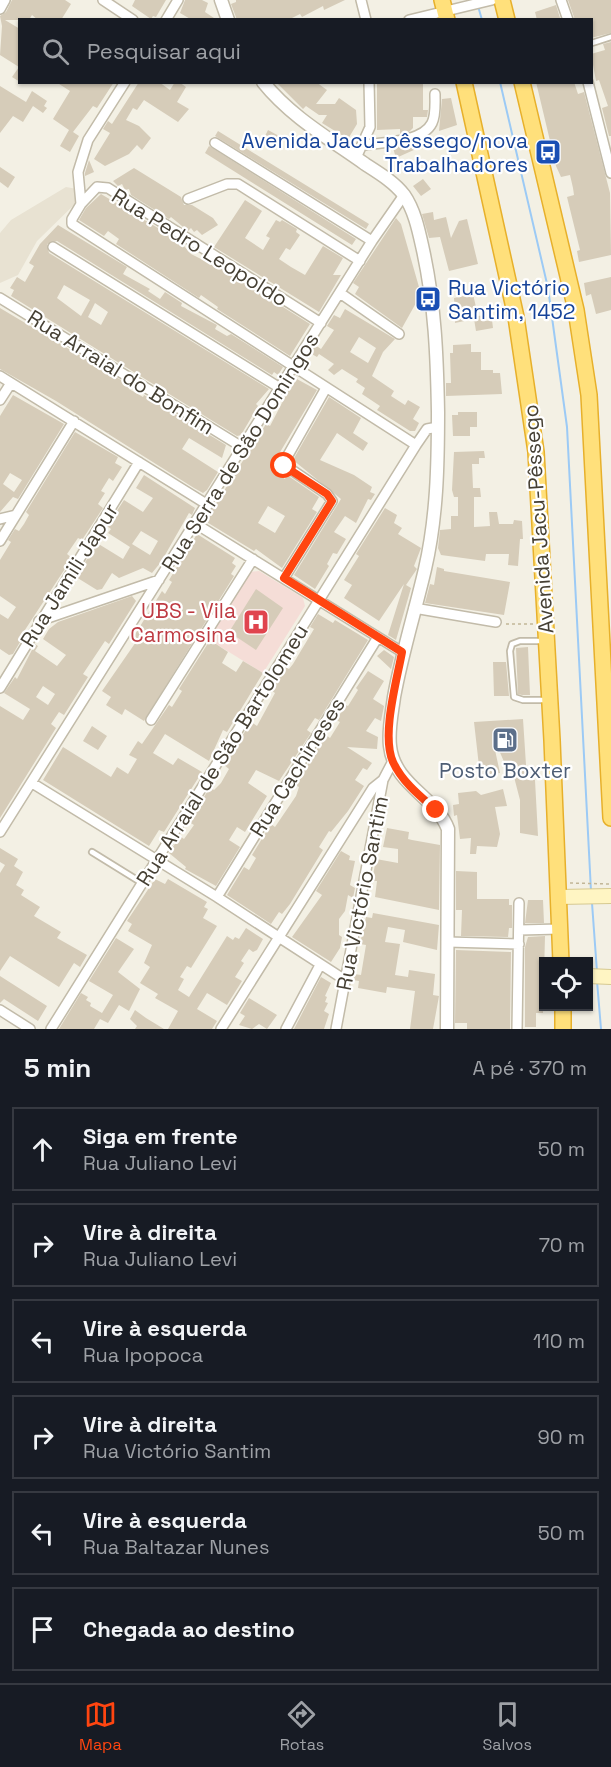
<!DOCTYPE html>
<html lang="pt">
<meta charset="utf-8">
<style>
:root{--surface:#171b24;--page:#242831;--text:#f1f3f6;--muted:#9ea1a6;--line:#363941;--accent:#ff4510}
body{margin:0;font-family:"Space Grotesk",sans-serif;background:var(--page);color:var(--text)}
.controls{position:absolute;right:18px;bottom:18px;display:grid;overflow:hidden;border-radius:0px;box-shadow:0 2px 4px #0004}
.controls button{width:54px;height:54px;display:grid;place-items:center;padding:0;border:0;border-bottom:2px solid var(--line);background:var(--surface);color:var(--text);font:30px sans-serif}
.stop{position:absolute;width:18px;height:18px;margin:-14px;border:4px solid #ff4510;border-radius:50%;background:#fff}
.stop.end{background:#ff4510;border-color:#fff;box-shadow:0 2px 6px #0008}
.list{margin:0;padding:0;list-style:none}
h2{display:flex;justify-content:space-between;align-items:center;height:78px;margin:0;padding:0 24px;font-size:26px}
h2 small{font-size:20px;font-weight:400;color:var(--muted)}
.list li{display:grid;grid-template-columns:39px 1fr auto;gap:18px;align-items:center;box-sizing:border-box;height:84px;margin:0 12px 12px;padding:0 12px;border:2px solid var(--line);border-radius:0px}
.list b{display:block;font-size:22px;white-space:nowrap}
.list p{margin:0;font-size:20px;white-space:nowrap;color:var(--muted)}
.list em{font-size:20px;font-style:normal;color:var(--muted)}
.icon{flex:none;width:33px;height:33px;fill:none;stroke:currentColor;stroke-width:2;stroke-linecap:round;stroke-linejoin:round}
.map{position:relative;flex:none;width:611px;height:1029px;overflow:hidden}
.search{position:absolute;background:var(--surface);box-shadow:0 2px 4px #0004;left:18px;right:18px;top:18px;height:66px;display:flex;align-items:center;gap:15px;box-sizing:border-box;padding:0 21px;border-radius:0px;color:var(--muted);font-size:22px}
.sheet{height:654px;background:var(--surface)}
nav{display:flex;justify-content:space-around;align-items:center;box-sizing:border-box;height:84px;border-top:2px solid var(--line);background:var(--surface);font-size:16px;color:var(--muted)}
nav a{display:grid;justify-items:center;gap:3px}
nav .on{color:var(--accent)}
.map>svg:first-child{display:block}
.residential{fill:#e8e2d2}
.medical{fill:#f5ddd7}
.lines{fill:none;stroke-linecap:round;stroke-linejoin:round}
.stream{stroke:#9ccaf5;stroke-width:2}
.building{fill:#d6ccb9;fill-rule:evenodd}
.service-casing{stroke:#c2bba9;stroke-width:8}
.minor-casing{stroke:#c2bba9;stroke-width:12}
.tertiary-casing{stroke:#c2bba9;stroke-width:15}
.secondary-casing{stroke:#d6c991;stroke-width:16}
.trunk-casing{stroke:#e7b02b;stroke-width:18}
.path{stroke:#c2b697;stroke-width:1.5;stroke-dasharray:3 3;stroke-linecap:butt}
.service{stroke:#fff;stroke-width:4.5}
.minor{stroke:#fff;stroke-width:9}
.tertiary{stroke:#fff;stroke-width:12}
.secondary{stroke:#fff5c3;stroke-width:14}
.trunk{stroke:#ffe07b;stroke-width:15}
.route{stroke:#ff4510;stroke-width:8}
.labels{text-anchor:middle;dominant-baseline:central;stroke-width:4.5;stroke-linejoin:round;paint-order:stroke}
.transit-label{font-size:21px;fill:#164399;stroke:#fff;text-anchor:end}
.street-label{font-size:21px;fill:#464034;stroke:#fff}
.health-label{font-size:21px;fill:#be3a42;stroke:#fff;text-anchor:end}
.service-label{font-size:21px;fill:#4e5e75;stroke:#fff}
</style>
<div class="map">
<svg width="611" height="1029" viewBox="0 0 611 1029">
<rect width="100%" height="100%" fill="#f3f0e4"/>
<path class="residential" d="M66 187 77 189 79 200 37 241 18 275 0 283V233L11 220Z"/>
<path class="medical" d="M259 571 303 598 305 606 263 673 208 639 250 572Z"/>
<g class="lines">
<path class="stream" d="M478 6 482 20
M500 82 548 288 567 427 591 891
M592 903 597 972
M597 981 601 1029"/>
</g>
<path class="building" d="M12 0H65L71 4 61 20H38L32 15 29 20H5L20 29V82L12 77 19 67 0 55 2 26 0 16 6 12Z
M135 0H166L156 17 153 16 151 19 132 6Z
M185 0H202L208 3 205 12 217 20H192L180 13Z
M236 0H345L324 10 323 6 302 17 300 14 288 20H237L231 4 236 2Z
M568 0H611V33L591 38V20H575Z
M556 5 560 18 537 20 535 12Z
M611 42V136H609L602 108 608 106 599 80 596 81 591 54 605 50 603 44Z
M56 82H114L97 108 93 106 73 132 79 136 70 152 60 146 69 130 53 119 70 91Z
M139 82H159L170 90 175 82H179L186 87 177 102 189 109 178 122 144 100 137 110 133 108 126 120 139 126 151 138 142 150 137 145 129 154 105 166 94 159 110 133 103 129 108 121 112 124Z
M276 82H316L327 90 316 104H335L339 98 356 110 357 124 348 139 322 123 327 115H319L306 106 303 109Z
M377 82H423V110H428L427 117H413V128L409 132 400 134V129L377 130Z
M536 82H574L578 94 584 92 610 193 611 255 579 262 577 251 580 250 567 197 574 195 573 188 570 175 561 177 556 166Z
M0 86 26 102 32 91 47 101 44 106 47 108 43 113 33 106 23 122 13 116 0 133Z
M451 98 457 125 439 131 442 99Z
M268 130 279 136 272 149 261 144Z
M218 131 369 224 366 229 215 136Z
M414 144 416 149 396 158 393 148Z
M209 146 356 239 352 245 205 153Z
M89 160 94 172 85 176V173Z
M0 167 15 177 8 188 0 182Z
M134 168 181 197 184 205H192L213 218 218 225 202 235 197 230 194 232 191 228 188 231 171 217 169 219 131 195 129 189 125 190 122 184 118 186 113 181Z
M423 179 431 189 421 196 413 186Z
M101 194 173 237 171 240 184 246 191 254 207 262 208 260 310 324 290 356 217 309 218 307 201 295 199 298 116 244 119 239 108 231 104 236 79 220 86 208Z
M245 200 262 211 245 238 263 250 270 238 266 236 276 220 280 222 282 220 297 229 296 232 300 235 290 250 286 248 279 259 291 267 305 275 323 246 343 258 333 275H341L319 312 214 247Z
M433 212 434 220 446 217 451 238 459 221 467 219 478 264 449 271 440 237 429 238 422 214Z
M396 218 401 224 421 294 402 328 355 294 359 287 353 283Z
M58 225 127 267 123 274 150 289 148 291 160 299 165 292 182 303 181 306 217 325 215 329 227 336 231 334 283 367 278 375 274 372 272 375 57 241 47 244 49 253 269 389 256 404 258 406 241 435 237 436 11 296 14 290 10 288 17 277 25 282 34 266 29 263 40 244ZM64 285 90 300 81 316 57 298ZM95 303 108 312 101 325 88 317Z
M611 277V310L596 314 591 294 586 296 584 283Z
M473 294 478 316 485 315 486 321 492 320 493 328 476 331 474 319 455 323 454 298Z
M0 308 131 386 129 389 143 397 144 395 226 445 222 458 189 438 182 449 218 472 207 490 203 493 194 488 56 401 0 369Z
M345 309 395 339 383 352 372 376 394 391 391 396 405 405 408 400 420 407 413 419 419 423 415 431H410L377 410 380 406 362 394 365 388 356 382 358 379 342 369 334 375 328 370 334 364 319 354 317 357 310 353 315 345 321 349 334 330 327 326 334 315 340 318ZM359 337 376 348 368 363 350 352Z
M471 344V352H481V370H493V373H500L502 394 446 396V383H451L450 353H453V345Z
M295 378 317 390 270 469 285 479 287 475 319 497 312 509 317 512 282 568 256 549 254 551 205 521 266 424 270 426ZM268 506 285 516 275 533 258 523Z
M13 395 64 424 18 499 13 497 0 512V416ZM10 473 22 480 14 492 3 484Z
M329 397 361 418 353 433 368 443 363 451 337 433 320 460 354 475 372 487 370 492 375 494 371 500 368 499 356 523 345 516 334 532 346 539 337 554 333 553 327 564 329 566 315 589 294 575 341 499 293 460Z
M458 412H477V427H470V436H453L452 415H458Z
M75 432 118 457 115 463 122 467 113 481 109 478 101 491 105 493 98 504 103 508 82 540 78 538 67 554 72 558 21 636 23 637 13 654 9 655 0 649V614L8 619 16 607 0 596V560L11 542 8 540 15 529 19 531 24 524 29 515 26 512Z
M484 451 485 458H479V464H472L473 488H480L481 497H474V527L490 526 489 512H497L499 524H513L514 520 522 521 523 539H520L518 566 508 565 509 554H486L485 561 441 555 438 548 440 530 451 529V516H458V497H454L452 490 454 452Z
M144 475 195 508 192 515 189 513 161 562 152 573 143 568 119 578 112 573 102 589 97 590 76 577 97 543 123 559 130 547 108 533 111 529 107 526 124 500 143 512 153 498 136 488ZM141 531 158 541 150 555 132 544Z
M385 508 397 515 394 523 402 528 398 534 421 548 414 566 417 569 406 585 411 588 396 640 388 635 404 584 379 621 344 598 352 585 344 580 359 556 356 554Z
M197 534 235 558 232 563 236 566 231 574 234 576 144 721 125 709 122 715 106 705 111 697 102 691 138 639 134 636 162 591 165 594 172 582 169 580Z
M437 567 444 569V571L510 582 504 615 425 603 430 584 434 585Z
M256 589 283 608 256 650 229 632Z
M132 596 136 601 109 644 105 641 83 674 88 677 64 715 59 712 51 724 56 728 0 818V706L23 720 30 709 4 693 15 677 17 679 35 644 38 646 35 651 57 666 66 655 43 639 49 629 58 622ZM43 686 55 694 48 705 36 697Z
M318 614 333 623 335 620 368 640 319 720 315 718 307 730 311 733 279 781 256 770 248 783 267 796 245 832 237 827 229 840 240 847 216 886 185 869 186 867 169 853 180 836 184 839 194 825 189 822 210 787 214 790 221 783 229 769 224 765 251 722 257 726 275 693 271 690 285 667 289 669 293 664 314 629 310 627Z
M210 640 228 652 222 663 236 672 243 661 263 673 227 732 223 730 209 761 165 734 153 753 173 765 178 758 202 772 164 832 159 830 149 846 43 780 63 747 111 777 117 767 128 774 137 759 129 755 138 741 142 744 169 705 172 707 182 691 179 689Z
M528 647 530 695H522L518 694 516 648Z
M384 650 394 657 391 669 377 656Z
M493 662H506L509 696H494Z
M368 671 384 681 373 699 384 706 381 721 375 718 366 731 378 737 377 749 347 747 372 763 367 770 363 768 355 780 364 786 348 811 331 832 329 831 319 847 323 850 290 904 282 914 279 912 271 924 227 895 244 867 249 870 256 858 252 855 271 824 275 827 296 796 299 787 295 785 326 735 330 738 340 722 336 720 346 705 348 706 358 690 356 688Z
M523 719 527 780H535L538 836 520 833V800L513 773H509L498 748 495 750 500 773 480 775 474 722Z
M92 726 107 736 98 750 83 741Z
M503 789 507 806 495 807 500 834 497 847 477 846 476 854H470L471 838 460 839 457 815 454 816 453 805 459 804 458 793 476 791 481 795Z
M387 828 409 832 408 839 412 840 440 845 439 910 375 897 377 881H372L376 859 398 863V849L383 847Z
M0 848 18 859 14 866 23 872 16 885 24 890 21 895 40 907 34 916 61 932 57 938 87 955 80 967 74 963 59 987 10 956 0 971V873L5 865 0 862Z
M341 851 350 856 349 860 355 861 350 885 355 888 353 898 348 895 345 911 339 919V935L342 937 340 948 331 962 292 937 322 895 316 891Z
M456 871 477 872V899H509V905H512V928H509L508 937 461 936 462 910H456Z
M155 879 165 884 168 879 207 902 204 907 208 909 203 918 217 926 191 968 187 966 180 977 184 979 178 990 189 997 227 936 233 940 235 937 239 939 246 928 263 939 257 950 253 952 249 949 241 961 244 963 235 977 242 981 227 1005 207 993 197 1009 217 1021 212 1029H168L178 1011 155 998 158 994 140 983 150 967 144 963 152 945 128 931 132 924 127 921Z
M528 900H543L544 923H525Z
M373 913 439 925 437 950 403 942 405 930 388 927 385 942 400 944 395 975 408 977 409 970 435 974 433 995 439 996 433 1029H410L415 991 387 987 386 993 358 988 359 981 353 980 354 974 361 975 366 945 360 944 366 917 372 918Z
M545 936 543 1013H536V1027H525V947L528 937Z
M116 938 134 949 118 972 140 989 129 1011 119 1005 108 1023 100 1019 94 1029H59L81 993 88 997 86 1000 91 1003 90 1006 102 1013 113 995 89 981Z
M456 950 511 952 510 1029H467V1023H455Z
M0 976 47 1006 38 1021 4 999 0 1003Z
M321 977 331 983 325 996 327 997 325 1002 328 1003 324 1011 329 1014 324 1029H294Z
M249 998 277 1015 267 1029 259 1024 252 1029 239 1025 245 1016 240 1013Z
M135 1010 146 1018 164 1029H135L137 1026 130 1019Z"/>
<g class="lines">
<g class="service-casing">
<path id="service" d="M592 43 611 37
M544 641H520L512 644 510 651 514 697 523 700H547
M92 852 142 883"/>
</g>
<g class="minor-casing">
<path id="minor" d="M103 0 133 20
M361 0 366 20
M561 0 568 20
M0 9 5 0
M166 20 178 0
M409 20 492 0
M125 82 88 140 78 172 81 204 72 219V224L416 445
M588 82 611 173
M215 143 372 241
M364 145C382 142 422 143 432 123 436 115 435 104 435 94
M356 158 370 127 369 82
M188 199 227 184H238L360 261
M81 204 97 187 108 188 321 323
M53 247 280 388
M340 293 399 334
M0 298 242 447
M0 376 208 505
M0 400 11 383
M0 519 16 515
M196 524 402 652
M0 541 74 421
M284 578 332 501 327 494 283 464 326 388
M414 608 496 622
M39 621 159 580
M0 688 139 462
M151 720 253 559
M32 783 217 897 345 980
M0 832 372 241 404 195
M217 897 378 637
M519 930 560 929
M448 942 519 944
M0 1010 30 1029
M51 1029 416 445 427 429 438 427
M221 1029 373 788 383 780
M286 1029 320 965
M336 1029 383 780 393 761
M517 1029 519 903"/>
</g>
<g class="tertiary-casing">
<path id="tertiary" d="M221 0 228 20
M263 82C291 117 330 139 365 164 379 173 394 182 404 195 415 211 419 232 423 250 435 305 437 356 438 412 438 465 437 517 425 569 415 612 402 653 394 697 392 713 388 730 390 746 394 785 436 797 448 829L447 1029"/>
</g>
<g class="secondary-casing">
<path id="secondary" d="M559 897 611 896
M588 976 611 977"/>
</g>
<g class="trunk-casing">
<path id="trunk" d="M442 0 447 20
M502 0 507 20
M464 82 516 317 536 452 552 740 561 962
M522 82 576 310 589 395 611 818
M563 1006V1029"/>
</g>
<path class="path" d="M506 624H534
M570 883 611 884"/>
<use href="#service" class="service"/>
<use href="#minor" class="minor"/>
<use href="#tertiary" class="tertiary"/>
<use href="#secondary" class="secondary"/>
<use href="#trunk" class="trunk"/>
</g>
<g class="lines">
<path class="route" d="M284 466 327 494 332 501 284 578 402 652C397 680 381 735 393 762 402 782 421 797 436 810"/>
</g>
<defs>
<g id="bus-square" transform="scale(1.35)"><rect x="-9" y="-9" width="18" height="18" rx="4" fill="#1a4fb4" stroke="#fff"/><path d="M-5-6H5V4H4V6H2V4H-2V6H-4V4H-5ZM-3.5-4V0h7V-4ZM-3.5 1.2v1.5H-2V1.2ZM2 1.2v1.5H3.5V1.2Z" fill="#fff"/></g>
<g id="hospital-square" transform="scale(1.35)"><rect x="-9" y="-9" width="18" height="18" rx="4" fill="#e0444e" stroke="#fff"/><path d="M-5-5h3v3.5h4V-5h3V5h-3V1.5h-4V5h-3Z" fill="#fff"/></g>
<g id="fuel-square" transform="scale(1.35)"><rect x="-9" y="-9" width="18" height="18" rx="4" fill="#5c6f8a" stroke="#fff"/><path d="M-5.5-6h7V0h2V4h1.3V-2.5L3-4.5l.8-.8L6-3V5H2.5V1h-1V6h-7ZM-4.2-4.7v3.2H.2V-4.7Z" fill="#fff"/></g>
</defs>
<g fill-rule="evenodd">
<use href="#bus-square" x="548" y="152"/>
<use href="#bus-square" x="428" y="299"/>
<use href="#hospital-square" x="256" y="622"/>
<use href="#fuel-square" x="505" y="740"/>
</g>
<g class="labels">
<g class="transit-label">
<text x="528" y="140">Avenida Jacu-pêssego/nova<tspan x="528" dy="24">Trabalhadores</tspan></text>
<text x="448" y="287" text-anchor="start">Rua Victório<tspan x="448" dy="24">Santim, 1452</tspan></text>
</g>
<g class="street-label">
<text transform="translate(200 247) rotate(32)">Rua Pedro Leopoldo</text>
<text transform="translate(121 372) rotate(32)">Rua Arraial do Bonfim</text>
<text transform="translate(240 452) rotate(-58)">Rua Serra de São Domingos</text>
<text transform="translate(538 519) rotate(-94)">Avenida Jacu-Pêssego</text>
<text transform="translate(69 575) rotate(-58)">Rua Jamili Japur</text>
<text transform="translate(222 755) rotate(-58)">Rua Arraial de São Bartolomeu</text>
<text transform="translate(297 767) rotate(-58)">Rua Cachineses</text>
<text transform="translate(362 893) rotate(-79)">Rua Victório Santim</text>
</g>
<g class="health-label">
<text x="236" y="610">UBS - Vila<tspan x="236" dy="24">Carmosina</tspan></text>
</g>
<g class="service-label">
<text x="505" y="770">Posto Boxter</text>
</g>
</g>
</svg>
<div class="controls">
<button><svg class="icon" aria-label="locate" viewBox="0 0 24 24"><circle cx="12" cy="12" r="6"/><path d="M12 2v4M12 18v4M2 12h4M18 12h4"/></svg></button>
</div>
<div class="stop" style="left:284px;top:466px"></div>
<div class="stop end" style="left:436px;top:810px"></div>
<div class="search"><svg class="icon" aria-label="search" viewBox="0 0 24 24"><circle cx="10" cy="10" r="6"/><path d="M15 15l6 6"/></svg>Pesquisar aqui</div>
</div>
<section class="sheet">
<h2>5 min<small>A pé · 370 m</small></h2>
<ul class="list">
<li><svg class="icon" aria-label="ahead" viewBox="0 0 24 24"><path d="M12 20V5M6 11l6-6 6 6"/></svg><div><b>Siga em frente</b><p>Rua Juliano Levi</p></div><em>50 m</em></li>
<li><svg class="icon" aria-label="right" viewBox="0 0 24 24"><path d="M7 20v-9h11M14 6l5 5-5 5"/></svg><div><b>Vire à direita</b><p>Rua Juliano Levi</p></div><em>70 m</em></li>
<li><svg class="icon" aria-label="left" viewBox="0 0 24 24"><path d="M17 20v-9H6M10 6l-5 5 5 5"/></svg><div><b>Vire à esquerda</b><p>Rua Ipopoca</p></div><em>110 m</em></li>
<li><svg class="icon" aria-label="right" viewBox="0 0 24 24"><path d="M7 20v-9h11M14 6l5 5-5 5"/></svg><div><b>Vire à direita</b><p>Rua Victório Santim</p></div><em>90 m</em></li>
<li><svg class="icon" aria-label="left" viewBox="0 0 24 24"><path d="M17 20v-9H6M10 6l-5 5 5 5"/></svg><div><b>Vire à esquerda</b><p>Rua Baltazar Nunes</p></div><em>50 m</em></li>
<li><svg class="icon" aria-label="arrive" viewBox="0 0 24 24"><path d="M6 21V4h12l-3 4 3 4H6"/></svg><div><b>Chegada ao destino</b></div></li>
</ul>
</section>
<nav>
<a class="on"><svg class="icon" aria-label="map" viewBox="0 0 24 24"><path d="M3 6l6-2 6 2 6-2v14l-6 2-6-2-6 2zM9 4v14M15 6v14"/></svg>Mapa</a>
<a><svg class="icon" aria-label="directions" viewBox="0 0 24 24"><path d="M12 3l9 9-9 9-9-9zM9 14v-3h6M13 9l2 2-2 2"/></svg>Rotas</a>
<a><svg class="icon" aria-label="saved" viewBox="0 0 24 24"><path d="M7 4h10v16l-5-4-5 4z"/></svg>Salvos</a>
</nav>
